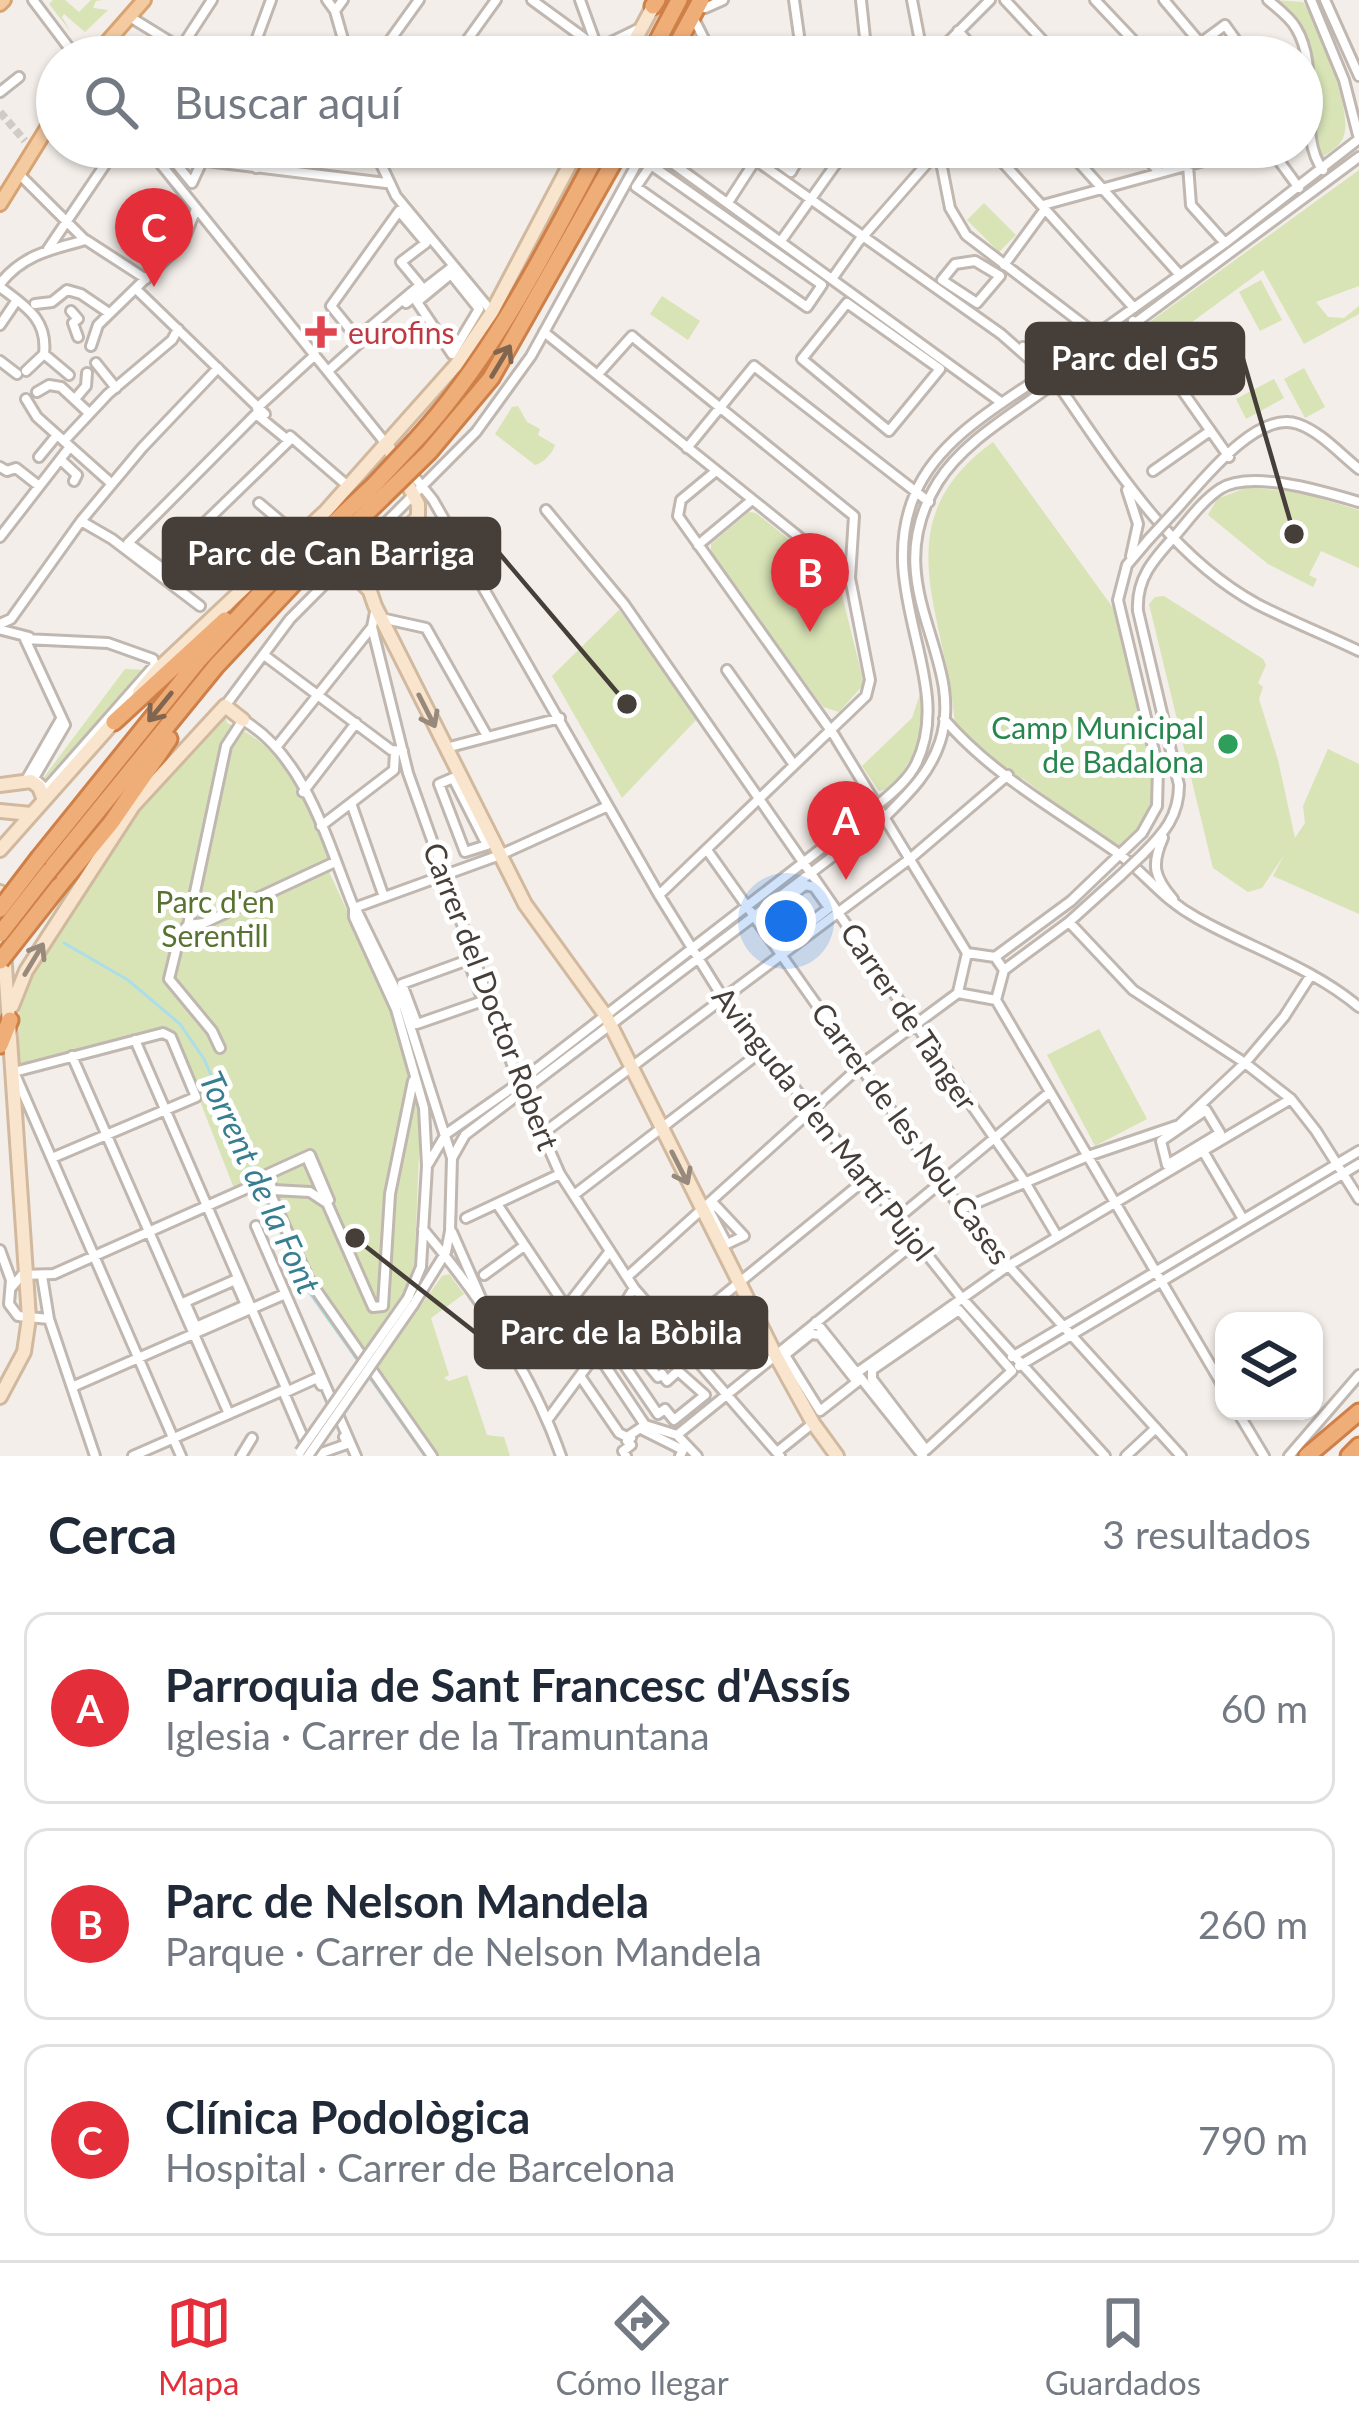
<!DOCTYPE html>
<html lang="es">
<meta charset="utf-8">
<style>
:root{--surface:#fff;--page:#f2f2f3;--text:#1f2937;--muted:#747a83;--line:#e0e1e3;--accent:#e42f3b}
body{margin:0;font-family:Lato,sans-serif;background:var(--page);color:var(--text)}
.controls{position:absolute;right:36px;bottom:36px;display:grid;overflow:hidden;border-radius:24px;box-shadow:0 3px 9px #0004}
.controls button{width:108px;height:108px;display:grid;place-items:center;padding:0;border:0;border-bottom:3px solid var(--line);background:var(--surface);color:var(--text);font:60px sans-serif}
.you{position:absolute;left:786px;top:921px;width:42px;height:42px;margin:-30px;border:9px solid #fff;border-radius:50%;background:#1a73e8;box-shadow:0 0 0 18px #1a73e833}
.badge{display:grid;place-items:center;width:78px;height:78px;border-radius:50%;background:var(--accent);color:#fff;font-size:39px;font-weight:700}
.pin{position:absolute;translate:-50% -99px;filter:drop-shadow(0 3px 6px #0008)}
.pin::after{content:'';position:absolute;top:63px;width:42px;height:36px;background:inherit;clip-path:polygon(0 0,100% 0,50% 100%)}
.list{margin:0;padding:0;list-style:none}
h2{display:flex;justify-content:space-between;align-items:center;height:156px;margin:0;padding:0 48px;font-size:51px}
h2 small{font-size:39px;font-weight:400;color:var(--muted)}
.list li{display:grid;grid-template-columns:78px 1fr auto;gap:36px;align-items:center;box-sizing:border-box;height:192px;margin:0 24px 24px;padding:0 24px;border:3px solid var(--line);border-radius:24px}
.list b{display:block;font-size:45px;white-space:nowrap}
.list p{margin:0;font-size:39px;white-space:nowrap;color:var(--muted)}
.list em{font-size:39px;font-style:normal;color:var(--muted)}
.icon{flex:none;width:66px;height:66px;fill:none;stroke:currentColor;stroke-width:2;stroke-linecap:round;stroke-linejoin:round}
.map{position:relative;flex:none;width:1359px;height:1456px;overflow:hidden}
.search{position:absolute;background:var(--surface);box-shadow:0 3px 9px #0004;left:36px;right:36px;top:36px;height:132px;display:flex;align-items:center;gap:30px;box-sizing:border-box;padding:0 42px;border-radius:66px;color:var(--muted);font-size:45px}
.sheet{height:804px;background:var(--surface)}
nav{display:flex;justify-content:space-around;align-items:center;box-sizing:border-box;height:168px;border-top:3px solid var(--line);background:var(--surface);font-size:33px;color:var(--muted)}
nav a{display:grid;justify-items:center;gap:6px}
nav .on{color:var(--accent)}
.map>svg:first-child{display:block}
.green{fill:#d8e3b6}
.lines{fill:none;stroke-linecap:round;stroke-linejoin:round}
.stream{stroke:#acdee9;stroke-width:3}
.street-tunnel{stroke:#d0cbc6;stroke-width:8;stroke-dasharray:8 4;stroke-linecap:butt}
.street-casing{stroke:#c0b7b0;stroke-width:14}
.secondary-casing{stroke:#d1b99f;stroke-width:18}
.primary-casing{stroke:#d8a372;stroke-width:18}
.highway-casing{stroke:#ce8048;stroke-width:21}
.street{stroke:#fff;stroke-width:8}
.secondary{stroke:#f9e5cd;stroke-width:12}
.primary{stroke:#f4caa1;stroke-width:12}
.highway{stroke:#efad78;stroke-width:15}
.street-bridge-casing{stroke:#c0b7b0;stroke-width:14;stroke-linecap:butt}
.highway-bridge-casing{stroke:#ce8048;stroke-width:21;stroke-linecap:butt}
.street-bridge{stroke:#fff;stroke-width:8}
.highway-bridge{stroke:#efad78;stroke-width:15}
.oneway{stroke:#81654e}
.oneway2{stroke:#97897b}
.health-dot{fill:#e0444e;stroke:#fff;stroke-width:4.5}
.leisure-dot{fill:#2e9e5b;stroke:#fff;stroke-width:4.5}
.labels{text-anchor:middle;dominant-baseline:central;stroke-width:10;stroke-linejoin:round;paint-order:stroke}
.health-label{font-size:30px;fill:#be3a42;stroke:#fff;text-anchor:start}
.leisure-label{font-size:30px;fill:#27864d;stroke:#fff;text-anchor:end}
.park-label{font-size:30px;fill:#587231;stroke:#fff}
.street-label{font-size:30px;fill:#463e38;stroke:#fff}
.water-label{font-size:33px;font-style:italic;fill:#367e90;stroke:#fff}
.leader{fill:none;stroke:#463e38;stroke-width:4.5}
.callout-dot{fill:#463e38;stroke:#fff;stroke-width:4.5}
.callout{fill:#463e38;stroke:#463e38;stroke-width:4.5}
.callout-label{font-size:33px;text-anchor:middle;font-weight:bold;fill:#fff}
</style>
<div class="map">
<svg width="1359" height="1456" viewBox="0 0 1359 1456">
<rect width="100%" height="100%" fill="#f3eee9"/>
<path class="green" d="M53 0H65L79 12 91 0H103L96 1 93 8 108 10 85 32 64 14 62 17 71 32 49 4Z
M1273 0 1303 2C1318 25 1357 116 1342 140 1338 148 1327 153 1320 159L1315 149C1314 87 1321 44 1273 0Z
M1359 170V286L1316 302 1328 317 1344 318 1359 306V314L1304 344 1263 270 1162 344 1147 324Z
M984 203 1016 235 999 252 967 220Z
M1261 280 1282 320 1260 331 1239 292Z
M662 296 700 321 688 340 650 314Z
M1304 368 1325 407 1305 418 1284 379Z
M1274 379 1284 398 1246 419 1236 399Z
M518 406 527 422 540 429 538 435 555 445C553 453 543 463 535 465L495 434 512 407Z
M993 442 1116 612 1155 778C1153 810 1143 830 1117 849L1022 778 1019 780 955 724C947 614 881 523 993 442Z
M1248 487 1302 493 1359 510V568L1321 551 1309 575 1317 579 1313 587 1268 564 1208 515 1217 499Z
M749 512 756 513 838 579 864 684 839 712 823 707 711 552V544Z
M1164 596 1263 659 1266 665 1258 683 1263 687 1259 699 1278 760 1295 838 1305 823 1303 806 1328 749 1359 764V914L1273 876 1284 855 1262 888 1248 892 1213 868 1149 604 1155 597Z
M619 610 697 719 622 798 552 676Z
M125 669 147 670 47 783 44 777Z
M922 688C927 728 916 761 888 789L879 791 862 766 912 718Z
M225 713 227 723C290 749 302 800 330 858V874L393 1010 421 1105 414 1277 363 1351 313 1282 266 1176 235 1191 175 1037 170 1033 21 1067 19 1065V987L150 792Z
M1099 1029 1147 1119 1095 1146 1047 1055Z
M449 1274 464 1294 431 1318 449 1375 444 1378 449 1381 467 1375 487 1435 504 1437 510 1456H436L375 1371 442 1276Z"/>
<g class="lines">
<path class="stream" d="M64 943 128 980 180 1024 204 1059 304 1285 358 1361
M367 1374 425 1456"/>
<path class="street-tunnel" d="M0 112 25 141"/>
<g class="street-casing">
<path id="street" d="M33 0 76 57
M327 0 335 11 348 57
M532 0 610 57
M580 0 597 47
M794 0 802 57
M861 0 867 57
M912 0 923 57
M1005 0 1058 57
M1095 0 1149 57
M1164 0 1212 57
M1268 0C1277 8 1290 17 1296 28 1322 70 1296 135 1323 170
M1311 0 1344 80 1359 139
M1325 0 1359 76
M705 8 723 0
M335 11 343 0
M130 17 195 57
M696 23 713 57
M958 31 982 57
M1202 42 1225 25 1248 57
M607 44 638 29
M175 57 212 0
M250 57 271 0
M378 57 419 0
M455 57 496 0
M933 57 990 0
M1119 57 1135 42
M0 92 19 77
M147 147 387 445
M373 147 396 196 492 312
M650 147 1002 403
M737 147 1001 334 1043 371
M771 147 767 155 791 172 805 147
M938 147 950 208 966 235 1097 335
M989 147 1134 308
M1065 147 1180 275
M1137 147 1159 172
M1189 147 1200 162
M1269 147 1299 188
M192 155 204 157 192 183 178 166Z
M206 161 386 183
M381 162 391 147
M651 165 822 285 807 307 636 187Z
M1188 165 1191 205 1225 243
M1007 166 1028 147
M256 168 265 147
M19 174 84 239
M729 201 764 147
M1043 205 1255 147
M399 211 426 243 401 262 420 285 357 338 331 306Z
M781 241 848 147
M48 249 117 147
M975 261 1000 276 977 303 942 280 955 264Z
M1004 265 1045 209
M451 274 479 309 452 354 417 302Z
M832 279 859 241 937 152
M0 284C22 255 52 249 86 240L146 279
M0 287C25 306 48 319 44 354L26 371
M137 290 265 414
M406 303 451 268
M847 303 940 369 889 431 802 359Z
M35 304 52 302 67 290 81 294 109 313
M71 311 78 319 73 323 78 337
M1133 321 1229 457
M0 325 17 300
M544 332 850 578 870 680 866 696 659 895
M91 346 98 325 183 242 196 209
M1023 347 1052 364
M44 354 69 375
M0 361 17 374
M96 363 116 388
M1055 364 1225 243 1359 139
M328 371 367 336
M598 374 632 336 639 342 854 516 850 578
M1059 386C1114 465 1169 556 1257 604 1290 621 1326 635 1359 651
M1059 386 1065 375 1359 157
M37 392 49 385 61 387 89 413
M26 399 37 417 112 484
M75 399 86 386 87 373
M257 408 315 355
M256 414 289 441 190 537 199 544 169 573 128 543Z
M290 436 349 487
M64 441 108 394 172 340 178 329
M687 448 754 366 929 502
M398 456 433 500 659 895 723 998 960 1296 1105 1456
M39 457 57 435
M61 460 77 475 74 481
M0 467 7 471 16 468 39 486
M716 471 681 500 678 516 834 735 967 953
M1153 471 1210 431
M1127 490 1138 524 1131 556
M259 503 298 536
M546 510 624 604 1025 1182 1057 1236
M1174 512C1200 484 1256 409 1298 424 1321 432 1340 454 1359 469
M81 521 112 539 200 606
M0 537 69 448
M698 545 752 500
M375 612 372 627 408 773 513 1067 560 1174 634 1288 780 1456
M381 618 426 628 487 736
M0 624 11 619 81 521 142 448 218 368
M2 630 29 637
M25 639 108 643 153 659 155 665 46 789 34 778 65 725Z
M264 655 391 750 403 751
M727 670 794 765
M225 706 290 619 476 432 531 356 646 147
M944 719C992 775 1060 812 1119 854 1147 875 1162 899 1197 918 1250 948 1312 967 1359 1007
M277 746 372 627
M446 748 560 718
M453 778 487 845 465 852 439 784Z
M26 780 61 719
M303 792 356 723
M351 803 384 897
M321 826 394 770 395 752
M1163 838C1151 865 1154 877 1173 899
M707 850 976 1230 1181 1456
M1143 854C1164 833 1179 816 1179 785L1138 611C1136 579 1153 560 1174 537 1188 521 1202 501 1220 489 1251 469 1325 492 1359 502
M805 885 814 887 829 908 783 944 766 915Z
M354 908 500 855 608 806
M356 909 404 1007 452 1158 450 1231 446 1252 413 1305
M1069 922 1133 990 1245 1063 1291 1099 1316 1131 1359 1199
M188 925 204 923 335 862
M995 957 1071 901 1142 833 1157 806 1158 768 1118 600 1127 565 1149 539
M468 960 483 1001 417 1024 402 984Z
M1004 970 1069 922 1120 876
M958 992 967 953
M958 993 996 1000 1004 970 995 957 967 953
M996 1000 1224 1388
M135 1040 286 1388
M220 1048 212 1031 169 979 180 934 188 925 226 746 243 720C306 757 328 844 354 908V917L396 1009 424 1108 427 1166 421 1267 408 1298
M72 1056 229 1414
M1206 1110 1220 1133 1167 1165 1161 1141Z
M542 1134 911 858 1008 775
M1203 1151 1243 1219
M310 1155 329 1200 325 1202 310 1192 273 1190 266 1175Z
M52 1158 196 1097 171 1037 163 1033 14 1072 181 1456
M452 1158 465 1135 886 816C908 794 930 773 940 742 968 656 874 586 938 482 964 441 1012 415 1050 386
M308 1160 373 1307 383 1306 390 1194 413 1081
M427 1166 446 1134 509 1090 879 804C892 793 908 780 916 764 957 682 873 592 915 494 937 441 997 406 1042 376
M266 1184 309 1280 432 1456
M574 1195 762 1051
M497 1204 645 1425 677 1435
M715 1205 744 1236 727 1244 709 1210Z
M962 1209 1088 1156 1179 1125 1245 1063 1284 1017 1311 975
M466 1218 560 1174
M898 1218 1050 1092
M256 1226 356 1456
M423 1229C479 1295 532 1373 561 1456
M452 1232 484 1305
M0 1250 11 1280 9 1304 18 1316 49 1319 95 1456
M484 1275 524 1246
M42 1276 49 1319
M627 1277 866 1061 958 993
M235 1280 246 1305 196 1327 185 1302Z
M11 1288 22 1275 54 1274 252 1186
M959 1310 1012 1371 926 1450 872 1379V1370Z
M816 1322 923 1456
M811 1334 820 1335 857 1382 820 1411 785 1355Z
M675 1335 866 1179
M644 1352 649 1358 645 1361 658 1377 662 1374 667 1381 678 1371 705 1395 674 1420 665 1409 658 1414 625 1366Z
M1012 1357 1359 1151
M599 1358 611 1347 608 1331 634 1288
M520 1366 610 1251
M1019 1366 1359 1164
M858 1372 1008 1266 1291 1099
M580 1376 619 1433 627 1437 645 1425
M72 1387 285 1294
M1237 1411 1264 1456
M548 1419 596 1354
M643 1430 683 1450 680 1456
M677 1435 917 1241
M677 1435 697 1456
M308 1449 284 1393 317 1378 321 1385
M777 1452 812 1424
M133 1456 286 1389
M241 1456 252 1438
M313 1456 347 1444 344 1437
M626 1456 623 1451 631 1445 627 1441 631 1438
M1126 1456 1156 1428
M1289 1456 1359 1375"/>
</g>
<g class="secondary-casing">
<path id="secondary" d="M626 57 656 1
M386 443 418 504V517L367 568 365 577 375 606 525 904 606 1016 776 1356 813 1423 837 1456
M344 565 368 589
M139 692 159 668 326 511 456 365 492 312 579 147
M0 785 31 781 39 787 44 800
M0 811 31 814
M0 850 118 717
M0 892 29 1318 24 1352 0 1397
M12 1006 26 971 133 806 225 706 243 720"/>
</g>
<g class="primary-casing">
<path id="primary" d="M0 4 4 0
M94 57 144 0
M0 204 57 112"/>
</g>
<g class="highway-casing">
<path id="highway" d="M653 6 657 0
M649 57 679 0
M670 57 701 0
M416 440C495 354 546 249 601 147
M429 452 491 378 622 147
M114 722 225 620
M39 858 198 661 265 588 373 486
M49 871 216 666 292 585 382 498
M59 886 111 823 169 739
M0 1045 10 1020
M1307 1456 1359 1412
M1349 1456 1359 1446"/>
</g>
<use href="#street" class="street"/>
<use href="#secondary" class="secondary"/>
<use href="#primary" class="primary"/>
<use href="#highway" class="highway"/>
<g class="street-bridge-casing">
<path id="street-bridge" d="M1149 539 1174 512
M1120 876 1143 854
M300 1452 408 1298
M308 1456 413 1305"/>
</g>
<g class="highway-bridge-casing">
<path id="highway-bridge" d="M373 486 416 440
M382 498 429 452
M0 909 39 858
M0 934 49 871
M0 961 59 886"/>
</g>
<use href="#street-bridge" class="street-bridge"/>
<use href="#highway-bridge" class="highway-bridge"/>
</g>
<defs><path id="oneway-shaft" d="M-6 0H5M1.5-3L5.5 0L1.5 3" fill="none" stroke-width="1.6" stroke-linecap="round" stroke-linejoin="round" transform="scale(3)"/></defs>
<g class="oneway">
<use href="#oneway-shaft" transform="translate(501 361) rotate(-59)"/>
<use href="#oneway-shaft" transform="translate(160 707) rotate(129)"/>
</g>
<g class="oneway2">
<use href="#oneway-shaft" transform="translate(427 711) rotate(63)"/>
<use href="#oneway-shaft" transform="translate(34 959) rotate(-59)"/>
<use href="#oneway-shaft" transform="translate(680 1168) rotate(63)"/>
</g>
<path class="health-dot" d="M315 314h12v12h12v12h-12v12h-12v-12h-12v-12h12z"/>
<circle class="leisure-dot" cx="1228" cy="744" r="12"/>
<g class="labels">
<g class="health-label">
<text x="348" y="332">eurofins</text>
</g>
<g class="leisure-label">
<text x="1204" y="727">Camp Municipal<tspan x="1204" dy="34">de Badalona</tspan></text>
</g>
<g class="park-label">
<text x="215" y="901">Parc d'en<tspan x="215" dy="34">Serentill</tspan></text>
</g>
<g class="street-label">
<text transform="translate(492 996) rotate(69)">Carrer del Doctor Robert</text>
<text transform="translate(910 1016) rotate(56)">Carrer de Tànger</text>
<text transform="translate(824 1123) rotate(52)">Avinguda d'en Martí Pujol</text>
<text transform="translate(912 1133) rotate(54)">Carrer de les Nou Cases</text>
</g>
<g class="water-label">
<text transform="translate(261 1182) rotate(65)">Torrent de la Font</text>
</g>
</g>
<path class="leader" d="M1294 534L1243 359M627 704L499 553M355 1238L476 1333"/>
<g class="callout-dot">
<circle cx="1294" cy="534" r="12"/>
<circle cx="627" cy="704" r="12"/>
<circle cx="355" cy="1238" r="12"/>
</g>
<g class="callout">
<rect x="1027" y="324" width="216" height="69" rx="12"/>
<rect x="164" y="519" width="335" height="69" rx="12"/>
<rect x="476" y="1298" width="290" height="69" rx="12"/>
</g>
<g class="callout-label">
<text x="1135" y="370">Parc del G5</text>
<text x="331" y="565">Parc de Can Barriga</text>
<text x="621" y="1344">Parc de la Bòbila</text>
</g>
</svg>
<div class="controls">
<button><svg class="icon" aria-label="layers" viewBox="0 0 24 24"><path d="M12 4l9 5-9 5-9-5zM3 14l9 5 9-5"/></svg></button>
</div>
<div class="you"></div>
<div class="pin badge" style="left:846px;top:880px">A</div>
<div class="pin badge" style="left:810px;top:632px">B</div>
<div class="pin badge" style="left:154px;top:287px">C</div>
<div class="search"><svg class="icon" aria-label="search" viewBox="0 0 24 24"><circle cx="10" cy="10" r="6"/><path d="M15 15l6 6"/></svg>Buscar aquí</div>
</div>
<section class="sheet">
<h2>Cerca<small>3 resultados</small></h2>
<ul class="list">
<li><span class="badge">A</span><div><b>Parroquia de Sant Francesc d'Assís</b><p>Iglesia · Carrer de la Tramuntana</p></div><em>60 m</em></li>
<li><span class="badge">B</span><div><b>Parc de Nelson Mandela</b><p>Parque · Carrer de Nelson Mandela</p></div><em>260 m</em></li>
<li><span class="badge">C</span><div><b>Clínica Podològica</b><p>Hospital · Carrer de Barcelona</p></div><em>790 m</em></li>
</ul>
</section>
<nav>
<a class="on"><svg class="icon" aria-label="map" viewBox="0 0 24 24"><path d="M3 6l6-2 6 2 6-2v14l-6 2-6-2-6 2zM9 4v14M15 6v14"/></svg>Mapa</a>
<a><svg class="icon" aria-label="directions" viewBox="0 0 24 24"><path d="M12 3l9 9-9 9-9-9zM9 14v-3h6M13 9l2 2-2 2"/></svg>Cómo llegar</a>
<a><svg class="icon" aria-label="saved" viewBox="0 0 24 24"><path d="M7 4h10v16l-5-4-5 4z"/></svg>Guardados</a>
</nav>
